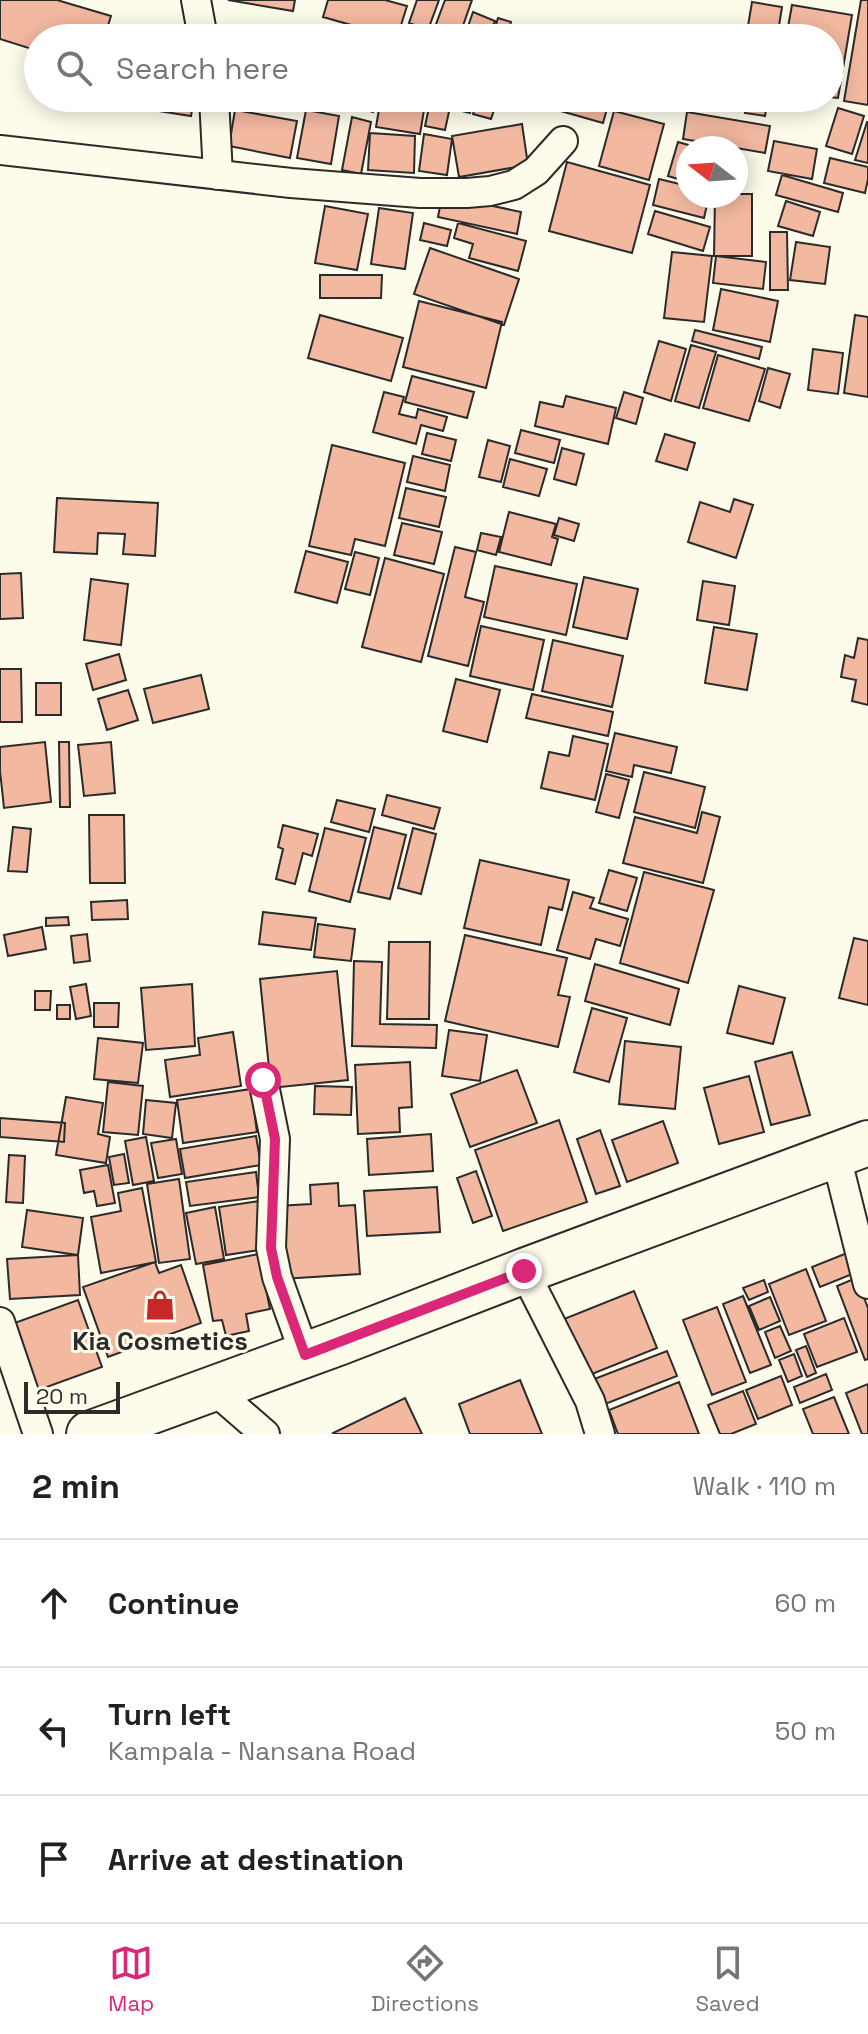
<!DOCTYPE html>
<meta charset="utf-8">
<style>
:root{--surface:#fff;--page:#f2f2f2;--text:#202124;--muted:#757577;--line:#e0e0e0;--accent:#db2777}
body{margin:0;font-family:"Space Grotesk",sans-serif;background:var(--page);color:var(--text)}
.compass{position:absolute;left:676px;top:136px;width:72px;height:72px;border-radius:50%;background:var(--surface);box-shadow:0 4px 20px #0003;rotate:287deg}
.scale{position:absolute;left:24px;bottom:20px;width:96px;box-sizing:border-box;padding-left:8px;border:4px solid #2b2b2b;border-top:0;font-size:22px;line-height:28px;white-space:nowrap;color:#2b2b2b;-webkit-text-stroke:6px #fdfbea;paint-order:stroke}
.stop{position:absolute;width:24px;height:24px;margin:-18px;border:6px solid #db2777;border-radius:50%;background:#fff}
.stop.end{background:#db2777;border-color:#fff;box-shadow:0 2px 8px #0008}
.list{margin:0;padding:0;list-style:none}
h2{display:flex;justify-content:space-between;align-items:center;height:104px;margin:0;padding:0 32px;font-size:34px}
h2 small{font-size:26px;font-weight:400;color:var(--muted)}
.list li{display:grid;grid-template-columns:52px 1fr auto;gap:24px;align-items:center;box-sizing:border-box;height:128px;padding:0 32px;border-top:2px solid var(--line)}
.list b{display:block;font-size:30px;white-space:nowrap}
.list p{margin:0;font-size:26px;white-space:nowrap;color:var(--muted)}
.list em{font-size:26px;font-style:normal;color:var(--muted)}
.icon{flex:none;width:44px;height:44px;fill:none;stroke:currentColor;stroke-width:2;stroke-linecap:round;stroke-linejoin:round}
.map{position:relative;flex:none;width:868px;height:1434px;overflow:hidden}
.search{position:absolute;background:var(--surface);box-shadow:0 4px 20px #0003;left:24px;right:24px;top:24px;height:88px;display:flex;align-items:center;gap:20px;box-sizing:border-box;padding:0 28px;border-radius:44px;color:var(--muted);font-size:30px}
.sheet{height:488px;background:var(--surface)}
nav{display:flex;justify-content:space-around;align-items:center;box-sizing:border-box;height:112px;border-top:2px solid var(--line);background:var(--surface);font-size:22px;color:var(--muted)}
nav a{display:grid;justify-items:center;gap:4px}
nav .on{color:var(--accent)}
.map>svg:first-child{display:block}
.building{fill:#f2b8a0;stroke:#2b2b2b;stroke-width:2}
.lines{fill:none;stroke-linecap:round;stroke-linejoin:round}
.street-casing{stroke:#2b2b2b;stroke-width:32}
.primary-casing{stroke:#2b2b2b;stroke-width:48}
.street{stroke:#fdfbea;stroke-width:28}
.primary{stroke:#fdfbea;stroke-width:44}
.route{stroke:#db2777;stroke-width:10}
.labels{text-anchor:middle;dominant-baseline:central;stroke-width:6;stroke-linejoin:round;paint-order:stroke}
.poi-label{font-size:26px;font-weight:bold;fill:#2b2b2b;stroke:#fdfbea}
</style>
<div class="map">
<svg width="868" height="1434" viewBox="0 0 868 1434">
<rect width="100%" height="100%" fill="#fdfbea"/>
<path class="building" d="M0 0H57L111 16 104 38H38V51L0 39Z
M228 0H295L293 11Z
M328 0H385L407 6 397 38 323 17Z
M417 0H439L428 30 409 23Z
M445 0H472L459 37 435 27Z
M861 0H868V105L844 101Z
M752 2 782 7 777 38H746Z
M792 5 852 15 838 98 830 97V38H786Z
M473 12 495 21 488 38H464Z
M498 18 511 22 506 38H492Z
M123 25 192 35 191 38H121Z
M513 27 529 32 527 38H510Z
M141 98H194L191 116 139 108Z
M351 98H377L373 112 350 105Z
M381 98H426L420 134 376 127Z
M431 98H452L445 130 425 126Z
M457 98 474 99 470 113 454 109Z
M478 98H498L491 119 473 114Z
M538 98H610L603 123 536 104Z
M691 98H740L738 111 690 103Z
M748 98H768L765 116 745 113Z
M838 108 864 116 852 154 826 146Z
M235 110 297 121 290 158 229 146Z
M306 110 339 116 331 164 297 158Z
M614 111 664 124 649 180 599 166Z
M687 112 770 126 765 153 683 139Z
M352 117 371 122 361 174 342 170Z
M867 122H868V163L855 160Z
M522 124 528 165 459 177 452 136Z
M370 133 415 136 414 173 368 170Z
M424 134 452 139 447 175 419 171Z
M774 141 817 149 812 179 768 171Z
M678 142 699 148H688V182L668 176Z
M736 157 744 159 737 192H736Z
M830 158 868 167V179L865 193 824 183Z
M567 162 650 185 632 253 549 231Z
M782 175 843 193 838 212 776 195Z
M659 179 688 186V196H709L704 218 653 205Z
M736 194H752V256H714L715 196H736Z
M442 195 521 212 517 234 438 217Z
M786 201 820 212 813 236 778 226Z
M325 206 368 214 357 270 315 263Z
M379 208 413 213 405 269 371 264Z
M655 211 710 227 703 251 648 234Z
M424 223 451 230 447 246 420 240Z
M458 223 526 241 518 271 469 258 473 244 454 238Z
M770 232H787L788 290H770Z
M796 242 830 247 825 284 790 280Z
M430 248 519 279 504 325 414 294Z
M672 252 712 256 704 322 664 318Z
M716 256 766 262 763 289 713 283Z
M320 275H382L381 298H320Z
M721 289 778 301 770 342 713 330Z
M419 301 502 322 486 388 403 367Z
M320 315 403 338 391 381 308 358Z
M855 315 868 317V397L844 393Z
M695 330 762 347 759 359 692 341Z
M659 341 686 349 671 401 644 392Z
M691 345 716 352 699 408 675 401Z
M813 349 843 353 838 394 808 390Z
M718 355 765 369 749 421 703 408Z
M768 368 790 374 780 408 759 401Z
M412 376 474 392 467 418 405 402Z
M384 392 404 397 399 414 416 418 418 409 447 417 443 431 421 425 416 444 373 432Z
M624 392 643 398 636 424 616 418Z
M566 396 616 408 608 444 535 426 540 402 563 407Z
M521 430 560 440 554 463 515 453Z
M427 433 456 440 451 461 422 454Z
M665 434 695 443 687 470 656 461Z
M488 440 510 446 501 482 479 477Z
M332 445 405 463 385 546 355 539 351 555 309 546Z
M562 448 584 454 576 485 554 479Z
M413 456 450 465 445 491 407 482Z
M510 459 547 469 539 496 503 487Z
M406 488 446 497 439 527 399 518Z
M57 498 158 503 155 556 123 554 125 534 98 533 97 554 54 552Z
M734 499 753 505 736 558 688 542 700 502 730 512Z
M509 512 556 524 552 537 558 539 551 565 499 552Z
M559 518 579 524 574 541 554 535Z
M402 523 442 532 434 564 394 555Z
M481 533 501 537 496 555 477 550Z
M455 547 476 552 465 597 484 602 468 666 428 656Z
M306 551 348 562 337 603 295 592Z
M355 552 379 558 370 595 345 589Z
M385 558 444 574 421 662 362 647Z
M495 566 577 584 566 635 484 617Z
M21 573 23 618 0 619V574Z
M584 577 638 589 627 639 573 627Z
M91 579 128 584 121 645 84 640Z
M703 581 735 586 729 625 697 620Z
M481 626 544 640 533 690 470 676Z
M714 627 757 634 747 690 705 683Z
M858 638 868 640V705L852 701 856 680 841 677 845 655 854 658Z
M553 640 623 656 612 707 542 691Z
M119 654 126 680 93 690 86 664Z
M0 669H21L22 722H0Z
M201 675 209 709 153 723 144 689Z
M456 679 500 690 487 742 443 731Z
M36 683H61V715H36Z
M128 690 138 720 107 730 98 699Z
M532 694 613 712 608 736 526 718Z
M615 733 677 747 671 773 634 765 632 777 606 771Z
M573 736 608 744 595 800 541 788 549 752 569 756Z
M45 742 51 802 4 808 0 771V747Z
M59 742H69L70 807H60Z
M111 742 115 793 84 796 78 745Z
M644 772 705 787 695 828 634 812Z
M606 774 629 780 619 818 596 812Z
M387 795 440 808 434 829 382 815Z
M337 800 375 809 369 832 331 822Z
M702 812 720 817 703 883 623 863 635 817 697 833Z
M89 815H124L125 883H90Z
M283 825 318 834 312 856 303 853 295 884 276 879 283 849 278 847Z
M13 827 31 829 27 872 8 871Z
M374 827 406 835 390 899 358 892Z
M325 828 366 838 350 902 309 891Z
M413 828 436 834 421 894 398 888Z
M480 860 569 880 562 910 549 907 541 945 464 928Z
M609 870 637 878 627 911 599 903Z
M644 872 714 890 688 983 620 963Z
M573 892 594 898 590 908 628 919 620 946 596 939 590 959 557 950Z
M127 900 128 919 92 920 91 902Z
M263 912 316 918 311 950 259 944Z
M68 917 69 925 46 926V918Z
M318 924 355 929 351 961 314 957Z
M42 927 46 949 8 956 4 935Z
M87 934 90 961 74 963 71 936Z
M465 935 567 958 558 995 570 997 558 1047 445 1021Z
M854 938 868 941V1005L839 998Z
M389 942H430L429 1019H387Z
M354 961 382 962 380 1024 437 1025 436 1048 352 1046Z
M595 964 679 989 670 1025 585 1001Z
M337 971 348 1080 271 1088 260 979Z
M86 984 91 1016 76 1019 70 987Z
M192 984 195 1046 146 1050 141 988Z
M739 986 785 998 773 1044 727 1033Z
M35 991H51L50 1010H35Z
M94 1003H119L118 1027H94Z
M57 1005H70V1019H57Z
M592 1008 627 1018 609 1082 574 1072Z
M449 1030 487 1035 480 1081 442 1076Z
M233 1032 241 1086 170 1097 165 1060 200 1055 198 1038Z
M98 1038 143 1043 138 1083 94 1079Z
M625 1041 681 1047 675 1109 619 1104Z
M792 1052 810 1115 771 1125 755 1062Z
M410 1062 412 1107 399 1108 400 1132 358 1134 355 1065Z
M517 1070 537 1123 470 1147 451 1094Z
M749 1076 764 1132 719 1144 704 1088Z
M108 1082 143 1086 138 1135 103 1132Z
M315 1086 352 1087 351 1115 314 1114Z
M251 1089 257 1132 183 1143 177 1100Z
M66 1097 103 1103 98 1134 110 1137 106 1163 56 1155Z
M146 1100 176 1103 172 1138 143 1134Z
M0 1118 65 1123 64 1142 0 1137Z
M559 1120 587 1202 503 1231 475 1150Z
M663 1121 678 1163 627 1182 612 1140Z
M600 1130 620 1186 596 1194 577 1139Z
M431 1134 433 1171 369 1175 367 1139Z
M256 1136 261 1165 185 1178 180 1149Z
M146 1137 154 1181 133 1185 125 1141Z
M176 1139 182 1174 158 1178 151 1143Z
M124 1154 129 1183 114 1185 109 1157Z
M9 1155 25 1156 23 1203 6 1202Z
M108 1165 115 1203 97 1206 94 1191 84 1193 80 1170Z
M476 1171 492 1216 473 1223 457 1178Z
M256 1172 259 1197 190 1206 186 1182Z
M179 1179 190 1259 159 1263 147 1184Z
M338 1183 339 1206 355 1205 360 1274 282 1279 277 1206 311 1204 310 1185Z
M437 1187 440 1232 367 1236 364 1191Z
M142 1188 156 1262 101 1273 91 1217 121 1211 118 1193Z
M260 1201 266 1249 226 1255 219 1207Z
M215 1207 224 1259 196 1264 186 1213Z
M27 1210 83 1218 78 1255 22 1247Z
M847 1253 855 1273 820 1287 812 1267Z
M259 1254 270 1309 246 1314 249 1331 226 1336 222 1320 213 1321 203 1265Z
M78 1255 80 1295 10 1299 7 1259Z
M155 1262 159 1273 181 1265 201 1323 108 1357 83 1287Z
M806 1269 826 1321 789 1335 769 1284Z
M856 1278 868 1308V1359L865 1360 837 1286Z
M764 1280 768 1292 749 1300 743 1288Z
M634 1291 657 1348 587 1376 564 1319Z
M743 1296 771 1365 750 1373 723 1304Z
M770 1297 780 1321 759 1330 749 1306Z
M78 1300 102 1367 33 1392 9 1325Z
M717 1307 746 1382 712 1395 683 1320Z
M844 1318 857 1352 817 1367 804 1334Z
M780 1326 791 1351 775 1358 765 1332Z
M806 1346 816 1373 807 1377 796 1350Z
M667 1351 677 1376 600 1406 589 1381Z
M794 1354 802 1376 788 1382 779 1360Z
M826 1374 832 1390 800 1403 794 1387Z
M781 1376 792 1405 758 1419 746 1390Z
M520 1380 542 1434H470L459 1404Z
M679 1382 699 1434H618L609 1410Z
M868 1384V1434H862L846 1393Z
M743 1391 756 1424 731 1434H720L708 1405Z
M834 1397 849 1434H813L803 1409Z
M405 1398 422 1434H334L333 1433Z"/>
<g class="lines">
<g class="street-casing">
<path id="street" d="M196 0 203 38
M214 98 218 175
M0 150 291 183 420 193H467L490 191 514 185 536 171 563 141
M263 1080 275 1139 271 1248 277 1277 305 1355
M836 1156 868 1284
M524 1271 590 1401 600 1434
M0 1322 38 1434
M213 1389 265 1434"/>
</g>
<g class="primary-casing">
<path id="primary" d="M89 1434 338 1343 524 1271 868 1143"/>
</g>
<use href="#street" class="street"/>
<use href="#primary" class="primary"/>
</g>
<g class="lines">
<path class="route" d="M263 1080 275 1139 271 1248 277 1277 305 1355 524 1271"/>
</g>
<defs>
<g id="shop-bare" transform="scale(2.4)"><path d="M-5-2.5h2.3a2.7 3.5 0 0 1 5.4 0H5L5.5 6h-11ZM-1.5-2.5h3a1.5 2.3 0 0 0-3 0Z" fill="#c62828" stroke="#fdfbea" stroke-width="2.5" paint-order="stroke"/></g>
</defs>
<g fill-rule="evenodd">
<use href="#shop-bare" x="160" y="1305"/>
</g>
<g class="labels">
<g class="poi-label">
<text x="160" y="1341">Kia Cosmetics</text>
</g>
</g>
</svg>
<svg class="compass" viewBox="-18 -18 36 36"><path d="M0-13l5 13h-10z" fill="#e53935"/><path d="M0 13l5-13h-10z" fill="#757577"/></svg>
<div class="scale">20 m</div>
<div class="stop" style="left:263px;top:1080px"></div>
<div class="stop end" style="left:524px;top:1271px"></div>
<div class="search"><svg class="icon" aria-label="search" viewBox="0 0 24 24"><circle cx="10" cy="10" r="6"/><path d="M15 15l6 6"/></svg>Search here</div>
</div>
<section class="sheet">
<h2>2 min<small>Walk · 110 m</small></h2>
<ul class="list">
<li><svg class="icon" aria-label="ahead" viewBox="0 0 24 24"><path d="M12 20V5M6 11l6-6 6 6"/></svg><div><b>Continue</b></div><em>60 m</em></li>
<li><svg class="icon" aria-label="left" viewBox="0 0 24 24"><path d="M17 20v-9H6M10 6l-5 5 5 5"/></svg><div><b>Turn left</b><p>Kampala - Nansana Road</p></div><em>50 m</em></li>
<li><svg class="icon" aria-label="arrive" viewBox="0 0 24 24"><path d="M6 21V4h12l-3 4 3 4H6"/></svg><div><b>Arrive at destination</b></div></li>
</ul>
</section>
<nav>
<a class="on"><svg class="icon" aria-label="map" viewBox="0 0 24 24"><path d="M3 6l6-2 6 2 6-2v14l-6 2-6-2-6 2zM9 4v14M15 6v14"/></svg>Map</a>
<a><svg class="icon" aria-label="directions" viewBox="0 0 24 24"><path d="M12 3l9 9-9 9-9-9zM9 14v-3h6M13 9l2 2-2 2"/></svg>Directions</a>
<a><svg class="icon" aria-label="saved" viewBox="0 0 24 24"><path d="M7 4h10v16l-5-4-5 4z"/></svg>Saved</a>
</nav>
